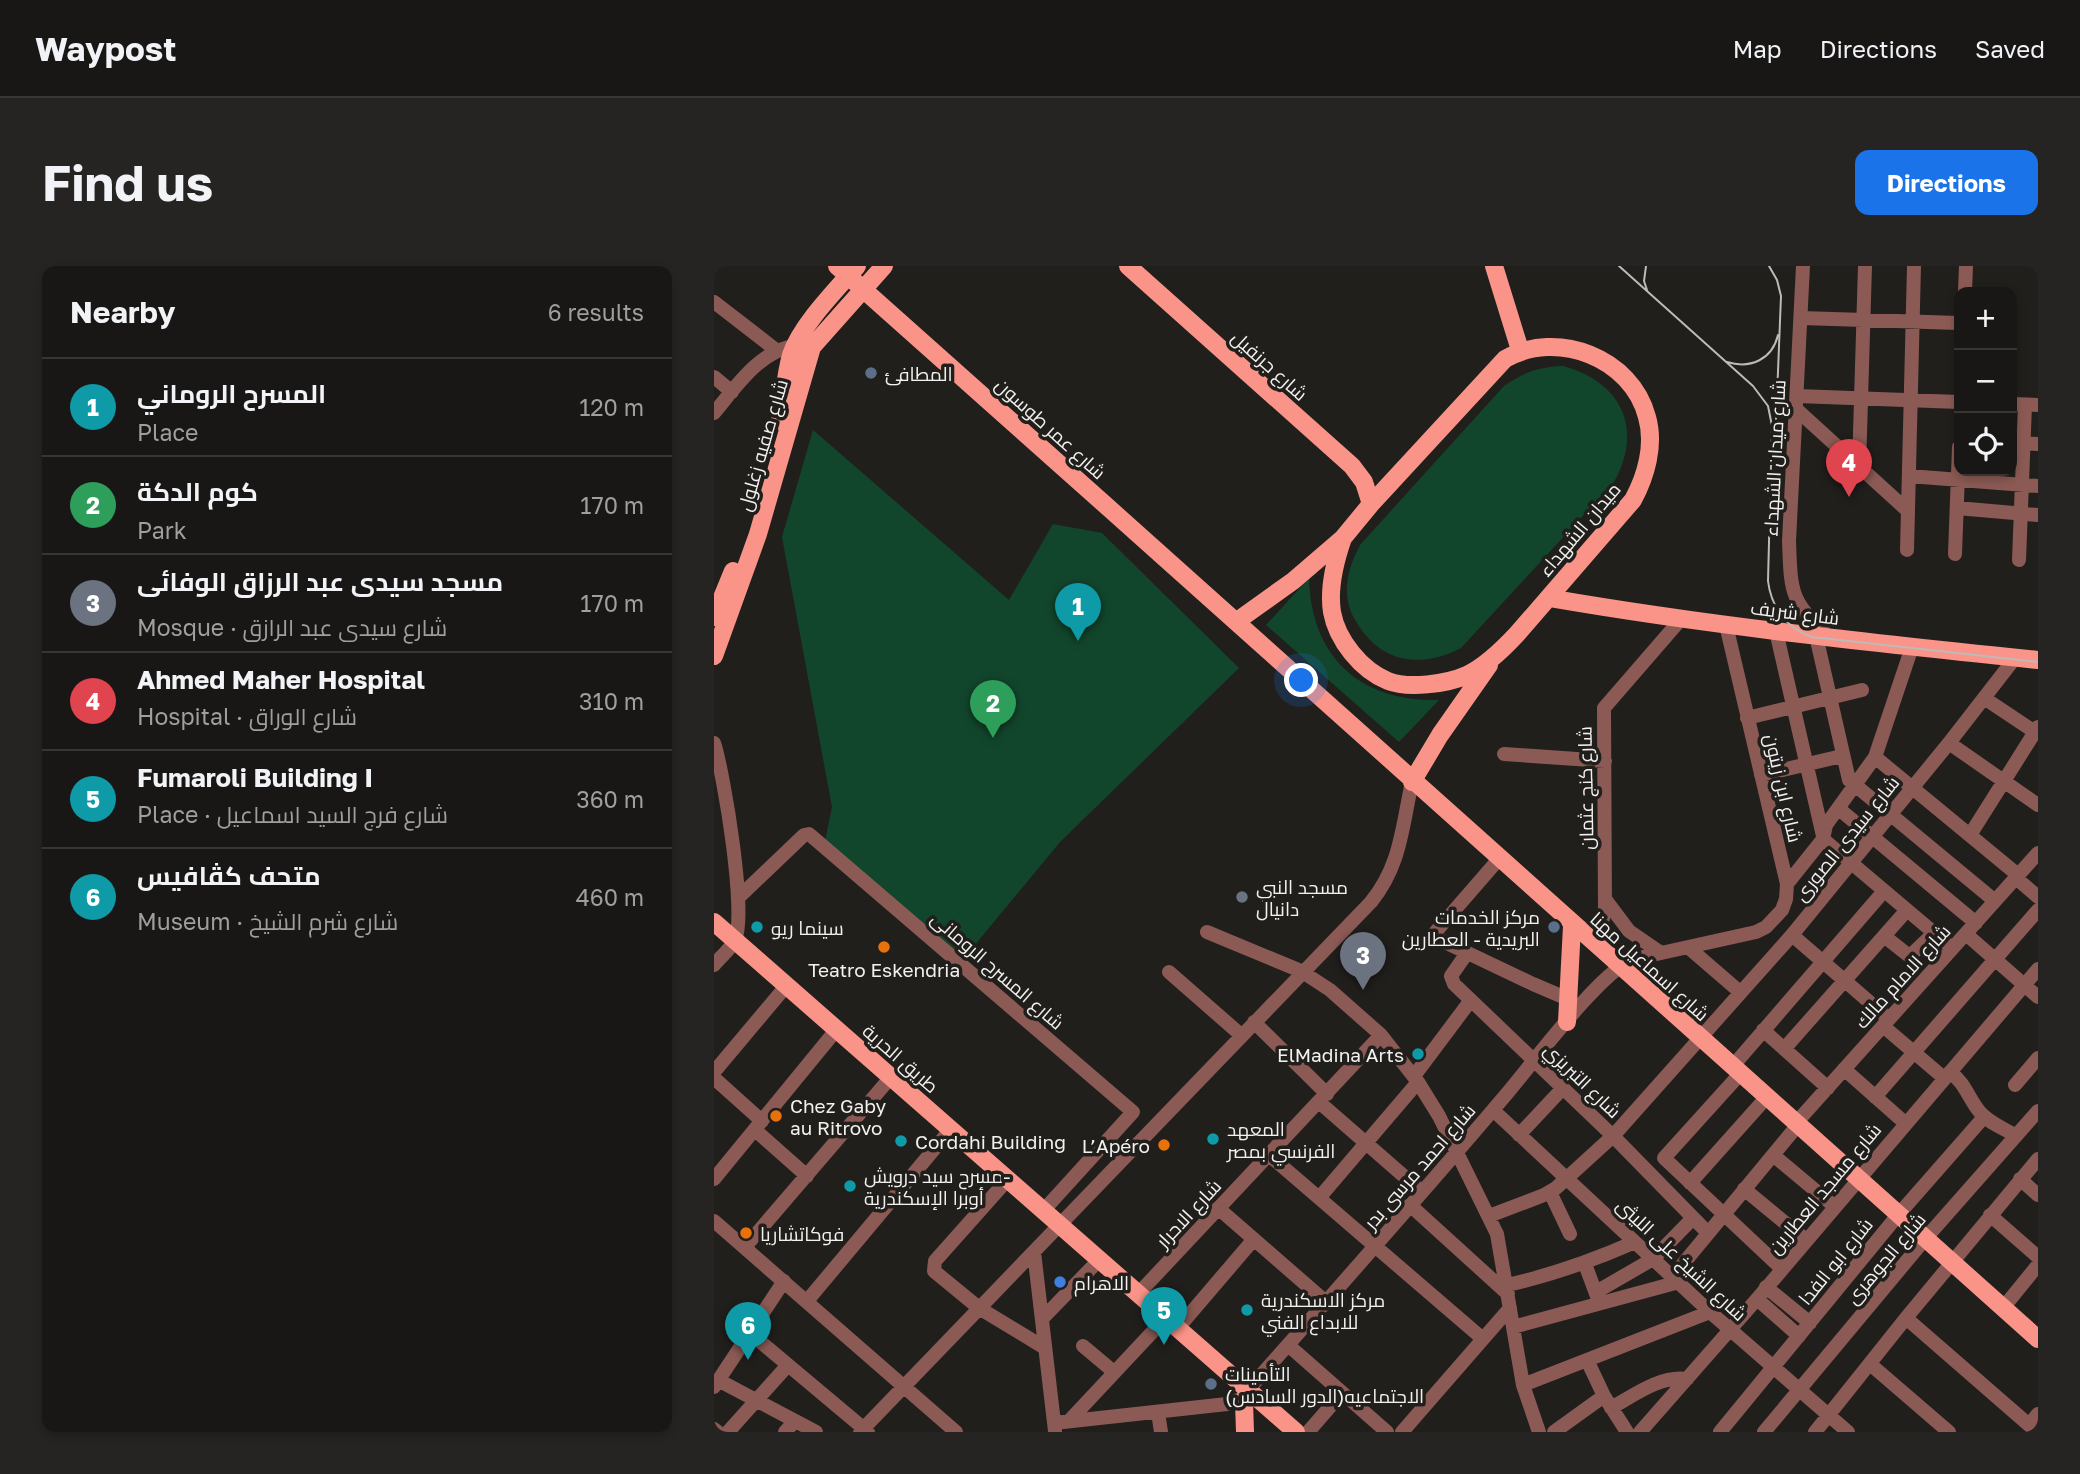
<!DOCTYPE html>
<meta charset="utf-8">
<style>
:root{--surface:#191715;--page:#262422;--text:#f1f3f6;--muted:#9f9fa0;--line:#373634;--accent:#1a73e8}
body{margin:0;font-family:"Golos Text",Cairo,sans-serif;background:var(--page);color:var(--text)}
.controls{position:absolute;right:21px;top:21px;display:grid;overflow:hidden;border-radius:14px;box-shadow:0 4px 10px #0003}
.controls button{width:63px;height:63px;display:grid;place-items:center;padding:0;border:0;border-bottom:2px solid var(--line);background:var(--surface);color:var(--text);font:35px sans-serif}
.you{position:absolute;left:588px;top:415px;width:24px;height:24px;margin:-18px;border:5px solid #fff;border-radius:50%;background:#1a73e8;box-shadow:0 0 0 10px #1a73e833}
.badge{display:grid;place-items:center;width:46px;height:46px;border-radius:50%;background:var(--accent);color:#fff;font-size:23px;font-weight:700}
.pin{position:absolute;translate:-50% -58px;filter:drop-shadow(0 2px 4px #0008)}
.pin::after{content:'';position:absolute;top:37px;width:24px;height:21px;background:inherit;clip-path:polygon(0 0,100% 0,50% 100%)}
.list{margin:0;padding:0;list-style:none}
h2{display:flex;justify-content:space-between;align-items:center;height:91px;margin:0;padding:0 28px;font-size:30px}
h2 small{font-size:23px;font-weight:400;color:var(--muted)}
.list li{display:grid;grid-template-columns:46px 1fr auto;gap:21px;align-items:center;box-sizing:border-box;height:98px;padding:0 28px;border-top:2px solid var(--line)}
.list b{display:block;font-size:26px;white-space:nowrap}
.list p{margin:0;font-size:23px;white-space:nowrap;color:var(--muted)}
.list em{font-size:23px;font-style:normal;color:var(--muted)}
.icon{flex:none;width:38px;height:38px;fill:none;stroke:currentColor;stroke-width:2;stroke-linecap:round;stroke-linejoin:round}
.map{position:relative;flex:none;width:1324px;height:1166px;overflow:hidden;border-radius:14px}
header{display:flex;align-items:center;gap:42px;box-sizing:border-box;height:98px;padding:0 35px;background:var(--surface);border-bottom:2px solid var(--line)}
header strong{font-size:33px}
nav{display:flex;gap:38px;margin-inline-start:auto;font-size:24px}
.intro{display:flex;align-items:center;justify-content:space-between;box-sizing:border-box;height:168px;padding:0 42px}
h1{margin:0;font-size:49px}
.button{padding:18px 32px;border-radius:14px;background:var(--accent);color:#fff;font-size:24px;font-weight:700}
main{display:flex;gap:42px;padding:0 42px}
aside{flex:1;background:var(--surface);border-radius:14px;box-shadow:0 4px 10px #0003}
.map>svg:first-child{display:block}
.green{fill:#12462c}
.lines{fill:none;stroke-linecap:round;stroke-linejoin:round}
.minor{stroke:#8c5a54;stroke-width:14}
.major{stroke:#fa9488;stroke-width:18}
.tram{stroke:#bdbbb8;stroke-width:2}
.service-dot{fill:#5c6f8a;stroke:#211f1c;stroke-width:2.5}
.worship-dot{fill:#6b7280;stroke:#211f1c;stroke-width:2.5}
.culture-dot{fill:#0f9aa8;stroke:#211f1c;stroke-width:2.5}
.food-dot{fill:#e8710a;stroke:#211f1c;stroke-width:2.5}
.shop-dot{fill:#3f7fe0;stroke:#211f1c;stroke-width:2.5}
.labels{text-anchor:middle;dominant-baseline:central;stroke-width:7;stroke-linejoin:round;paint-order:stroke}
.street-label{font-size:19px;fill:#f3f1ef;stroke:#211f1c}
.poi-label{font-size:19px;fill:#f3f1ef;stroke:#211f1c;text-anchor:start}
</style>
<header>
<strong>Waypost</strong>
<nav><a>Map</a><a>Directions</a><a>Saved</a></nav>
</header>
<div class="intro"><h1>Find us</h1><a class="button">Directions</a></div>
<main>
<aside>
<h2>Nearby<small>6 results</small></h2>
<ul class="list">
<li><span class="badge" style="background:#0f9aa8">1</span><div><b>المسرح الروماني</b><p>Place</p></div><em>120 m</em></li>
<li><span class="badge" style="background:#2e9e5b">2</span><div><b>كوم الدكة</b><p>Park</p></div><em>170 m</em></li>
<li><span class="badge" style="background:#6b7280">3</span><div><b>مسجد سيدى عبد الرزاق الوفائى</b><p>Mosque · شارع سيدى عبد الرازق</p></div><em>170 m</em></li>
<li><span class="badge" style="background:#e0444e">4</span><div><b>Ahmed Maher Hospital</b><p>Hospital · شارع الوراق</p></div><em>310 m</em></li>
<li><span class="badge" style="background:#0f9aa8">5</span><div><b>Fumaroli Building I</b><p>Place · شارع فرج السيد اسماعيل</p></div><em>360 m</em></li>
<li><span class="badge" style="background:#0f9aa8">6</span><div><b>متحف كڤافيس</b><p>Museum · شارع شرم الشيخ</p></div><em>460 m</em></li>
</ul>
</aside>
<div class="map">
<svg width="1324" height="1166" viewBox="0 0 1324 1166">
<rect width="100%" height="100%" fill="#211f1c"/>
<path class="green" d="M849 100C907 116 930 162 900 216L747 382C707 403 667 397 643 357 636 347 632 333 633 320 634 305 639 293 646 279L790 120C810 106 825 101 849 100Z
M99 164 295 334 339 258 388 267 525 402 346 576 250 692 111 575 118 541 68 271Z
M595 312C597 391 646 436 725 434L685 476 552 359Z"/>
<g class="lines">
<path class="minor" d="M1089 0 1075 275C1077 329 1076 334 1116 372
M1251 26 1252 0
M0 36 62 84
M1087 52 1245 57
M0 111 18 126
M1083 130 1245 136
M1298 138 1324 139
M1082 143 1194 245
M0 147C21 122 46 84 81 80
M1298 177 1324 178
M1145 201 1151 0
M1195 210 1324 220
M1243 242 1324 249
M1193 284 1200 0
M1241 288 1245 181
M1305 294 1311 139
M1062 365 1109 570
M1102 370 1135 514 1281 635
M1270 432 1324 468
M1033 452 1148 424
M0 477C10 508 33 648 21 674 17 683 6 691 0 699
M1235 477 1324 539
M790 488 891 495
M1161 491 1304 609
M1047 509 1128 490
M1125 543 1262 657
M1256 569 1324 461
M1109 573 1238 682
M784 594 718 670 819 718 854 733
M1302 612 1324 631
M1073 618 1109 573 1112 559 1161 491 1198 381
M24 632 90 569 95 568 419 846 329 945
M891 633 915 665 947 687
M493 666 587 705 616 724 667 769 704 816 725 850 783 968 809 1119 825 1166
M1252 668 1324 731
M1078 669 1175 753
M1170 670 1194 689H1197L1220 667
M877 676 886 663 891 645 890 442 968 352
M975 682 1026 726
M753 687 737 710 740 718 899 870 994 967
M455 706 527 769
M540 756 613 828
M1169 760 1230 812
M1049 764 1114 822
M1070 783 1193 644
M1018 801 1170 625
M1130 803 1191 857
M0 806 73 719
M1236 806C1251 817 1254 831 1265 845 1274 857 1290 862 1302 870
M1026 808 950 892 1067 1002
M700 810 757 734
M0 812 48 855
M1301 819 1324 792
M1161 831 1324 644
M605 836 708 926
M779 844 996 1046 1134 1166
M1081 858 1324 587
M41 864 93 910
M805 869 849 822
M555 889 769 1073
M1059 889 1120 940
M0 913 123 763
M294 913 221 995 220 1005 265 1042 331 1082
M1306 913 1324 929
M976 917 1052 832
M1030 923 1092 974
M836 926 856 968
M605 932 704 816
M696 939 794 1028
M504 942 612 1036
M1276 949 1324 991
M775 950 830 929 842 922 899 870 1078 669 1235 477 1301 392
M0 955 242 1166
M31 981 177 811
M320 986 341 1165
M871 998 884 1033
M959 1010 1083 860
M793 1019C838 1009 878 995 921 976
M1052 1021 1096 1057
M882 1026 939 993 979 952
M424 1028 667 769
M1043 1033 1085 1070
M93 1035 237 863
M1289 1042 1324 999
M1192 1052 1323 1166
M328 1053 385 994
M799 1061 965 1016
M464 1062 540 973
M36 1067 154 1166
M574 1079 673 1166
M369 1080 400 1106
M873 1094 890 1130 913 1166
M1156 1098 1235 1166
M4 1114 102 1166
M809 1119 996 1046
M0 1121 70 1015
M534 1124C620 1027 706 930 790 831 816 801 888 703 920 693L1042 666 1052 661 1068 644 1072 633 1073 618 1012 359
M897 1142C919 1130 946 1109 973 1113
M444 1146 447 1166
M355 1155 444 1060
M340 1157 513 1138 532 1131
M1315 1159 1324 1148
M0 1163 4 1166
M14 1166 74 1099
M71 1166 81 1155
M146 1166 657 636C687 599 688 561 698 516
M594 1166 628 1127
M688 1166 796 1042
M840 1166 890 1130
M926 1166 1043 1033 1324 703
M1006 1166 1184 949 1270 851
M1050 1166 1211 973 1324 845
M1101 1166 1192 1052 1324 893"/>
<path class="major" d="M123 0C525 356 922 718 1324 1073
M414 0 638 200 650 216 657 238
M780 0 806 84
M66 155C70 134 71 110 77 89 87 59 122 24 143 0
M835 332C997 360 1160 377 1324 394
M0 351 19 305
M523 355 579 315 629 272 657 238 791 93C843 63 918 92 933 151 941 179 932 210 919 234L803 368C789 383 772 400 753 409 733 418 694 423 674 415 647 404 623 374 618 346 614 321 621 295 629 272
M0 390 44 268 98 81 170 0
M698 516 726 469 775 399
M0 656 582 1166
M853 756 858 660
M531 1166 530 1136 534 1124"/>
<path class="tram" d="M905 0 1039 120 1054 140 1058 160 1054 315C1057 341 1073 363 1098 371L1324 396
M932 0 930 15 933 24
M1055 0 1063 14 1067 30 1062 155
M1013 96C1036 103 1058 94 1064 69"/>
</g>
<g class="service-dot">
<circle cx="157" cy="107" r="7"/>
<circle cx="840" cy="661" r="7"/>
<circle cx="497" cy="1118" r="7"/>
</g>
<circle class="worship-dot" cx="528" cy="631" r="7"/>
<g class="culture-dot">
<circle cx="43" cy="661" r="7"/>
<circle cx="704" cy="788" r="7"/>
<circle cx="499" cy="873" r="7"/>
<circle cx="187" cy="875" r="7"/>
<circle cx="136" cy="920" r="7"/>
<circle cx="533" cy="1044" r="7"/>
</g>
<g class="food-dot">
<circle cx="170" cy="681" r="7"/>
<circle cx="62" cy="850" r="7"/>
<circle cx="450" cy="879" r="7"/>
<circle cx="32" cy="967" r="7"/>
</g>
<circle class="shop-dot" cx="346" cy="1016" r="7"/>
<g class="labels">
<g class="street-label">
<text transform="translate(556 99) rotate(42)">شارع جرنفيل</text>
<text transform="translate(337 162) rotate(42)">شارع عمر طوسون</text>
<text transform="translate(48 179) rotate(-74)">شارع صفيه زغلول</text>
<text transform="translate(1060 192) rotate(-87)">شارع ميدان الشهداء</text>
<text transform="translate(865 263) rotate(-50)">ميدان الشهداء</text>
<text transform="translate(1081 346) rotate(7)">شارع شريف</text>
<text transform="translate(871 522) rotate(-91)">شارع كنج عثمان</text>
<text transform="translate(1070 522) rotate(77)">شارع ابن زيتون</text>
<text transform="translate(1132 572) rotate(-51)">شارع سيدى الصورى</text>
<text transform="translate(936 700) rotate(42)">شارع اسماعيل مهنا</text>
<text transform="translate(284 704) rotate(41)">شارع المسرح الرومانى</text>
<text transform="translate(1188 710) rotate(-48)">شارع الامام مالك</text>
<text transform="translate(187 792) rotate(41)">طريق الحرية</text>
<text transform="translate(869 814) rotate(44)">شارع التبريزي</text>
<text transform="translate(705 900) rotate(-49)">شارع احمد مرسى بدر</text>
<text transform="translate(1110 922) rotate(-50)">شارع مسجد العطارين</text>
<text transform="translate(474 947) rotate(-47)">شارع الاحرار</text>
<text transform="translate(1171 992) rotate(-50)">شارع الجوهرى</text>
<text transform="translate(968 993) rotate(43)">شارع الشيخ على الليثى</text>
<text transform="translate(1121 995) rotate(-51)">شارع ابو الفدا</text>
</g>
<g class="poi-label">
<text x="171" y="107">المطافئ</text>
<text x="542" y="620">مسجد النبي<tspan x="542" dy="22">دانيال</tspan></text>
<text x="826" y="650" text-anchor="end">مركز الخدمات<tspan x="826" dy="22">البريدية - العطارين</tspan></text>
<text x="57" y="661">سينما ريو</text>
<text x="170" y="703" text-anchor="middle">Teatro Eskendria</text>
<text x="690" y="788" text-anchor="end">ElMadina Arts</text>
<text x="76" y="839">Chez Gaby<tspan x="76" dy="22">au Ritrovo</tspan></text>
<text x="513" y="862">المعهد<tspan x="513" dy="22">الفرنسي بمصر</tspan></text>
<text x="201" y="875">Cordahi Building</text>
<text x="436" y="879" text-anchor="end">L’Apéro</text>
<text x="150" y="909">مسرح سيد درويش-<tspan x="150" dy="22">أوبرا الإسكندرية</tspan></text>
<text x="46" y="967">فوكاتشاريا</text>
<text x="360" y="1016">الاهرام</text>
<text x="547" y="1033">مركز الاسكندرية<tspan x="547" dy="22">للابداع الفني</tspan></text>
<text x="511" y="1107">التأمينات<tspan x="511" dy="22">الاجتماعيه(الدور السادس)</tspan></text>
</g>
</g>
</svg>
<div class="controls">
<button>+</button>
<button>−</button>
<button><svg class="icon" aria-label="locate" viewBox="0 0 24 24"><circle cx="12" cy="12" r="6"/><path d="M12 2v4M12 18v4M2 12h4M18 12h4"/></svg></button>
</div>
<div class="you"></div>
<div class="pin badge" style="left:364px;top:375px;background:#0f9aa8">1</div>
<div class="pin badge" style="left:279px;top:472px;background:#2e9e5b">2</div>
<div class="pin badge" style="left:649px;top:724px;background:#6b7280">3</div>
<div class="pin badge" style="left:1135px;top:231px;background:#e0444e">4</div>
<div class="pin badge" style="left:450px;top:1079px;background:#0f9aa8">5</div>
<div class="pin badge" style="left:34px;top:1094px;background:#0f9aa8">6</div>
</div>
</main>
